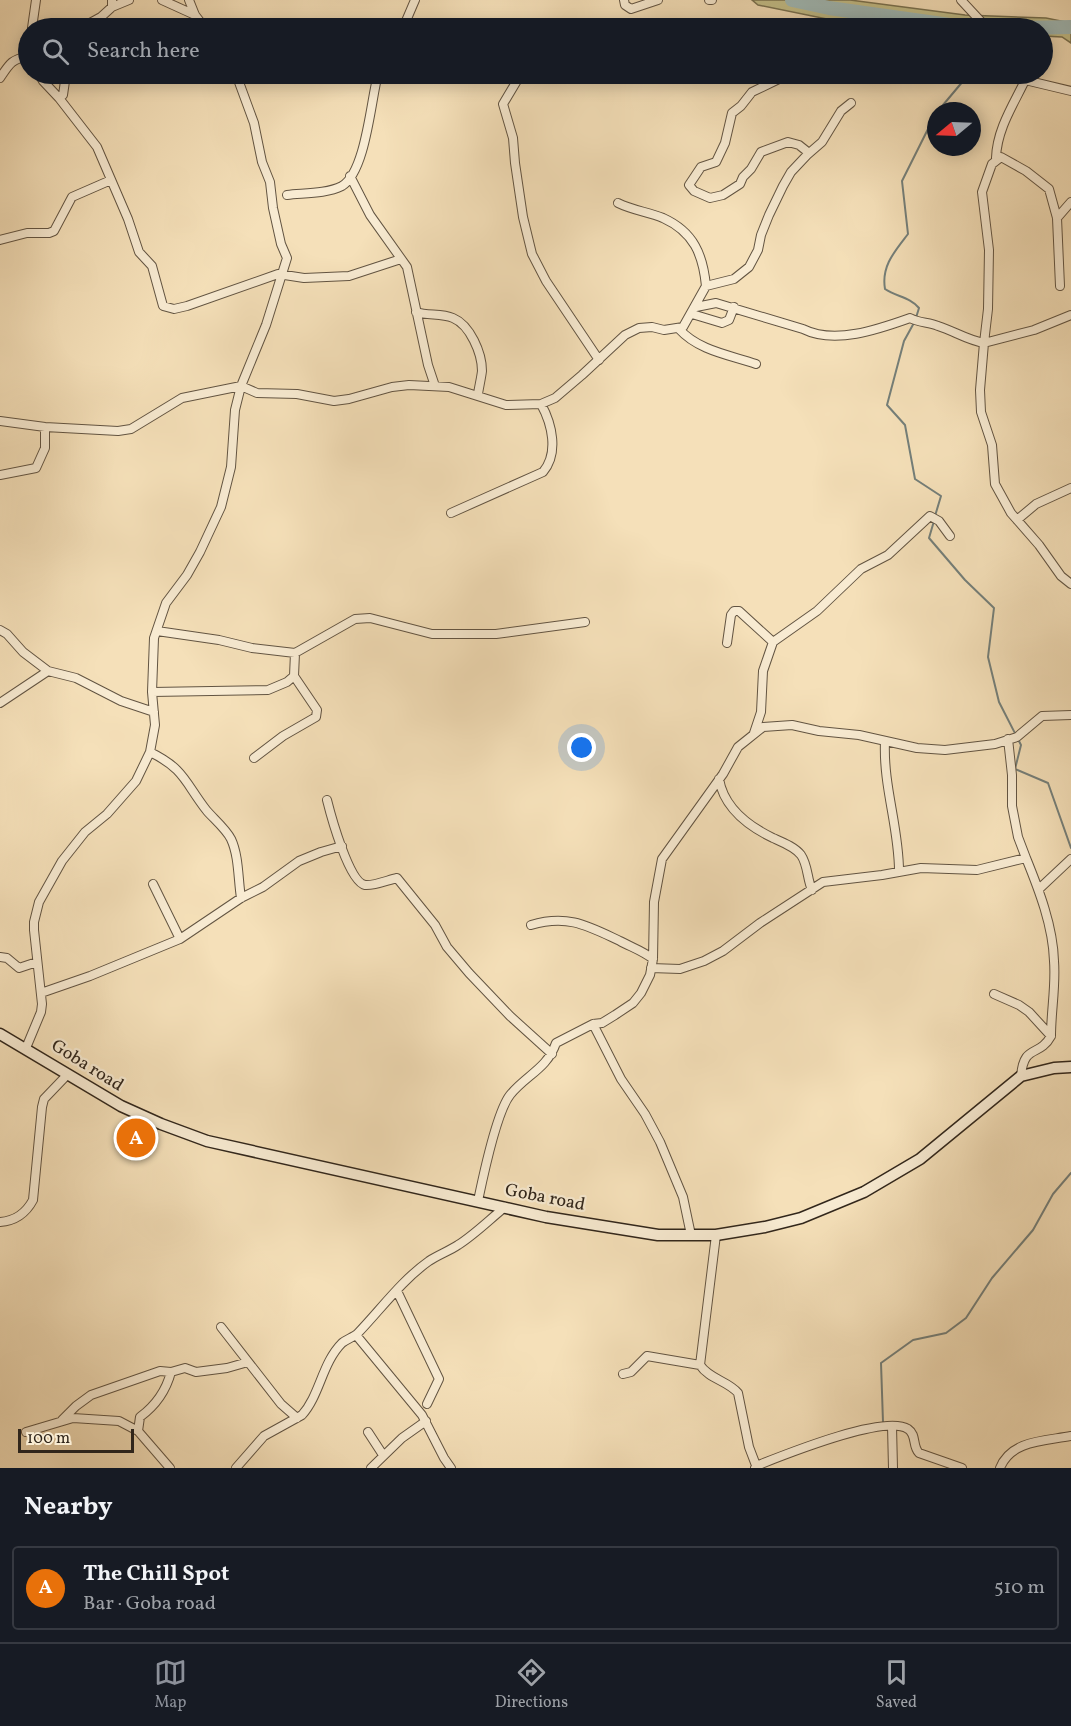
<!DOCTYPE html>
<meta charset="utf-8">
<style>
:root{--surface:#171b24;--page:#242831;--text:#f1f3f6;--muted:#9ea1a6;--line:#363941;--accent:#8c9099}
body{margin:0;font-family:Vollkorn,serif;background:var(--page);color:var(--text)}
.compass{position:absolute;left:927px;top:102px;width:54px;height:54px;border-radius:50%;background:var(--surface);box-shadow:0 3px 15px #0003;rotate:251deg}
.scale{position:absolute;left:18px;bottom:15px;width:116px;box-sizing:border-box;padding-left:6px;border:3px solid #31261b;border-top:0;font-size:16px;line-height:21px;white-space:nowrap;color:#31261b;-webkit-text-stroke:4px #f8ebd2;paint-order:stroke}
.you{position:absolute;left:582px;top:748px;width:21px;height:21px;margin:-15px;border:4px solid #fff;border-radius:50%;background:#1a73e8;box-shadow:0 0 0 9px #1a73e833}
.badge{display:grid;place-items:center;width:39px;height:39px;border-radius:50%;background:var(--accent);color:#fff;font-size:20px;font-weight:700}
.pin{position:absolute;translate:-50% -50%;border:3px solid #fff;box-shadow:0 2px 6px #0006}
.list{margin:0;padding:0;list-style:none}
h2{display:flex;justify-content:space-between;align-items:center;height:78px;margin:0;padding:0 24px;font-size:26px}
h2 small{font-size:20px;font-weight:400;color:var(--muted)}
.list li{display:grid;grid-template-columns:39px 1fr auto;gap:18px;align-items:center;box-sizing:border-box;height:84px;margin:0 12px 12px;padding:0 12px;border:2px solid var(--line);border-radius:6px}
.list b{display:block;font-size:22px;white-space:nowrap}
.list p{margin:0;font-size:20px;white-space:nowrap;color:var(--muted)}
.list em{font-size:20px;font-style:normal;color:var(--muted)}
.icon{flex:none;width:33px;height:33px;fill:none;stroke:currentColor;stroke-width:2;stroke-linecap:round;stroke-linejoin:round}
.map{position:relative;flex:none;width:1071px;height:1468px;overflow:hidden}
.search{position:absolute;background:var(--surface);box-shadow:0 3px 15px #0003;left:18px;right:18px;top:18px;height:66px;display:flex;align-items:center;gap:15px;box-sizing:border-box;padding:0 21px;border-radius:33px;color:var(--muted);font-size:22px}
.sheet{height:174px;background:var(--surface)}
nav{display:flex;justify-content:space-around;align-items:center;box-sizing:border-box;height:84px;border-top:2px solid var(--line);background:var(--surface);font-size:16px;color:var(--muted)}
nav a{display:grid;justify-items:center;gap:3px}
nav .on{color:var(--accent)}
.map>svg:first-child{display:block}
.green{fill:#c4c08a;stroke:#7a7352;stroke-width:1.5}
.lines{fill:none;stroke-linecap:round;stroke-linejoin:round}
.stream{stroke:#747f7a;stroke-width:2}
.river{stroke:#a0bbb9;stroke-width:14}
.street-casing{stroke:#625442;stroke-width:10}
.secondary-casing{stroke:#31261b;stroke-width:13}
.street{stroke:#f8ebd2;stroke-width:8}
.secondary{stroke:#f8ebd2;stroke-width:10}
.labels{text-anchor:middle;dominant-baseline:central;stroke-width:4.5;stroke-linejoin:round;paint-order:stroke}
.street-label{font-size:18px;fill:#31261b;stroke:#f8ebd2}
</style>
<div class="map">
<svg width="1071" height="1468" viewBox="0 0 1071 1468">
<rect width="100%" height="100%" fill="#f5e0b9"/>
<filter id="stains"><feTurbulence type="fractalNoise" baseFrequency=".00333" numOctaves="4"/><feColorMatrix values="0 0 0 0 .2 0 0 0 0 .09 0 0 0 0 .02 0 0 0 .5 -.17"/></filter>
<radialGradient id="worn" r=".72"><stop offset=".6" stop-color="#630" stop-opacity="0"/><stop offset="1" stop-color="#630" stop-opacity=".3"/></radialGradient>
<path class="green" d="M752 0H850L965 15 1046 18 1071 23V43L1062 37 1043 36 1042 28H890L866 27 758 5Z"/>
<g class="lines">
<path class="stream" d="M938 111 969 74
M935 516 941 496 915 479 905 425 887 405 904 341 915 321 919 308C910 297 897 297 885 289 881 266 895 251 908 234L902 181 936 113
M934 521 929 538 965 580 994 608 988 657 999 702 1021 745 1015 769 1048 783 1071 848
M883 1422 881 1363 913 1340 946 1333 966 1318 992 1278 1033 1230 1053 1194 1071 1173"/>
<path class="river" d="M792 0 829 8 971 28
M1021 28 1071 27"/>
<g class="street-casing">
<path id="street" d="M162 0 195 15
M189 0 195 15 205 28
M624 0 625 5 631 9 658 0
M709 0H712
M961 0 987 28
M112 7 129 0
M32 28 36 0
M81 28 101 17 112 7V0
M403 28 415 0
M39 74 43 81 59 98 97 147 128 219 139 252 152 266 163 306 174 309 187 306 278 274 304 278 349 276 401 259
M521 74 503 104 513 138 515 163 523 217 532 254 546 281 599 360
M784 74 777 80 752 92 741 106 732 113 725 143 716 162 701 167 689 185 694 191 710 198 723 195 740 184 743 177 751 169 761 152 788 142 799 145 809 153
M0 78C10 63 11 60 28 56
M1025 80 1071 91
M59 98 63 95 66 74
M996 158C997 127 1016 101 1028 74
M350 176 370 215 407 267 428 365 435 386
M287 195C304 193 326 194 342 186 366 172 371 99 378 74
M618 203C632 210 648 212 663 218 694 232 703 255 706 286
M1057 218 1071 202
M0 240 27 233H49L54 231 72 197 111 180
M696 307 716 303 803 329C835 345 879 329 910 318 919 323 929 322 938 326 954 331 967 340 984 343L988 309 989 250 982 192 992 164 1001 157 1026 171 1049 189 1057 218 1060 286
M416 312C428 316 441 313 453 318 470 325 482 353 482 371 481 379 479 387 478 394
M692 314 722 323 729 320 734 307
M1071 315 1034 330 984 343 980 390 981 412 992 445 995 484 1011 513 1039 545 1061 576 1071 584
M679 329C699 351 730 355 756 364
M0 421 45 427 118 431 131 429 182 398 241 386 257 393 297 394 334 401 349 399 392 387 409 385 449 387 506 405 541 404 555 398 582 375 625 335 639 328 652 327 664 330 683 327 706 286 734 279 749 267 758 250 761 235 769 215 783 186 791 172 807 155 822 142 841 111 851 103
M0 475 36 468 45 448V427
M451 513 543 472C559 453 552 424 541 404
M1017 520 1036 504 1071 488
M0 630 7 634 23 652 48 671 76 678 121 701 154 712
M157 631 219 640 252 648 295 653 355 619 370 618 432 634H496L585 622
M727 643 731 615 734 611H739L773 642
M152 692 268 690 287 682 294 676 295 653
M0 703 48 671
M754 733 761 712 763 671 773 642 817 611 861 569 888 555 930 516 939 521 950 536
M1008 739 1012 775V806L1018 837 1026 858
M885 742C883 786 899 828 899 871
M150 752C185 769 185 783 207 811 214 819 226 829 231 839 239 856 238 879 241 898
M254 758 283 736 316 717 317 710 294 676
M719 779C724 808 748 826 773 838 782 842 795 847 801 855 808 865 807 879 812 890
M327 800C331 816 349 882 365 885 374 886 388 880 397 878L435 925 447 947 469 973 510 1016 552 1054
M153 884 180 939
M1039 889 1071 859
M531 925C568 914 588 926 620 941 631 947 643 951 653 959
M0 957 7 958 19 968 37 962
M651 968 680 969 704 961 723 951 760 923 823 882 882 875 921 868 977 870 1026 858C1039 890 1053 926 1054 961 1056 986 1051 1011 1051 1036 1039 1058 1024 1043 1021 1076
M41 993 90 976 180 939 241 898 263 887 299 861 321 852 342 846
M994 994 1019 1005 1029 1012 1051 1036
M593 1024 621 1079 645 1114 660 1142 683 1197 691 1235
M26 1048 41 1012 42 1004 34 930V922L39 902 62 861 85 832 107 814 136 781 150 752 155 725 152 692 154 638 166 603 187 575 200 552 221 507 231 467 235 410 241 386 266 325 287 258 281 244 273 208 270 182 262 162 254 123 236 74
M478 1201C483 1177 496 1113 510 1095 526 1075 547 1069 556 1043L593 1024 602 1023 615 1015 633 1003 641 993 650 975 653 959 654 902 662 859 723 774 738 747 763 727 792 725 819 731 859 735 917 748 945 750 995 744 1017 737 1042 716 1071 715
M0 1222C15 1221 26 1213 33 1200L42 1107 44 1099 67 1075
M716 1235 700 1365C709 1379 728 1381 738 1393L749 1447 757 1468
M397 1291 439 1379 427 1404
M221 1327 281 1404 297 1418
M356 1335 422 1415 444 1458 451 1468
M623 1374 631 1372 647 1356 700 1365
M62 1420 76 1406 91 1395 160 1371 171 1372 185 1368 196 1372 227 1368 248 1362
M892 1426 893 1468
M138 1431 140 1417C155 1406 166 1391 171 1372
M26 1432 73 1418 119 1421 138 1431 170 1468
M368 1432 383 1455
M236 1468 264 1436 302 1415C320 1395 322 1363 342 1343 347 1339 354 1337 358 1333 381 1309 402 1280 429 1261 438 1255 449 1251 458 1245 474 1235 489 1220 505 1207
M371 1468 402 1438 426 1421
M755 1468 756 1466C784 1455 884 1414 908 1429 917 1435 912 1446 919 1453L962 1468
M1000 1468C1011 1440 1045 1441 1071 1436"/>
</g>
<g class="secondary-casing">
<path id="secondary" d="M0 1034 121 1106 161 1124 207 1141 546 1217 658 1235H716L765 1227 801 1218 864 1192 920 1159 1021 1076 1054 1068 1071 1067"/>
</g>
<use href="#street" class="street"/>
<use href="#secondary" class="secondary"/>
</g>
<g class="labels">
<g class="street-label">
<text transform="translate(87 1066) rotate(32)">Goba road</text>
<text transform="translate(545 1198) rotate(11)">Goba road</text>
</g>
</g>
<rect width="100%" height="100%" filter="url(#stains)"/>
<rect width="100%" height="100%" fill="url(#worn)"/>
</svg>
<svg class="compass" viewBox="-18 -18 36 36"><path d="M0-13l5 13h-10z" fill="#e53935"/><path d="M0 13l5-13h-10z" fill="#9ea1a6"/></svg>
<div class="scale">100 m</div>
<div class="you"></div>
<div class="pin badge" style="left:136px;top:1138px;background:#e8710a">A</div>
<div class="search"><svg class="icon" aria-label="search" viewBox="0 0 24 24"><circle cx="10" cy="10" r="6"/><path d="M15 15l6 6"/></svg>Search here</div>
</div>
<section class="sheet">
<h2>Nearby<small></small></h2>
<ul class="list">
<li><span class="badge" style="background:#e8710a">A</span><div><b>The Chill Spot</b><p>Bar · Goba road</p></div><em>510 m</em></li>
</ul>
</section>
<nav>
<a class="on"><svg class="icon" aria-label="map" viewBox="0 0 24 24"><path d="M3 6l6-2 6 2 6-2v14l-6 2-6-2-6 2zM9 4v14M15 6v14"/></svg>Map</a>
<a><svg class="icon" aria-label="directions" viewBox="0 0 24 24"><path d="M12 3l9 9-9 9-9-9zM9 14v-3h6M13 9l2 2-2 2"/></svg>Directions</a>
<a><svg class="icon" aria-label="saved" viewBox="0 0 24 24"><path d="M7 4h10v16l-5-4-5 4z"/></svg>Saved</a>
</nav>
